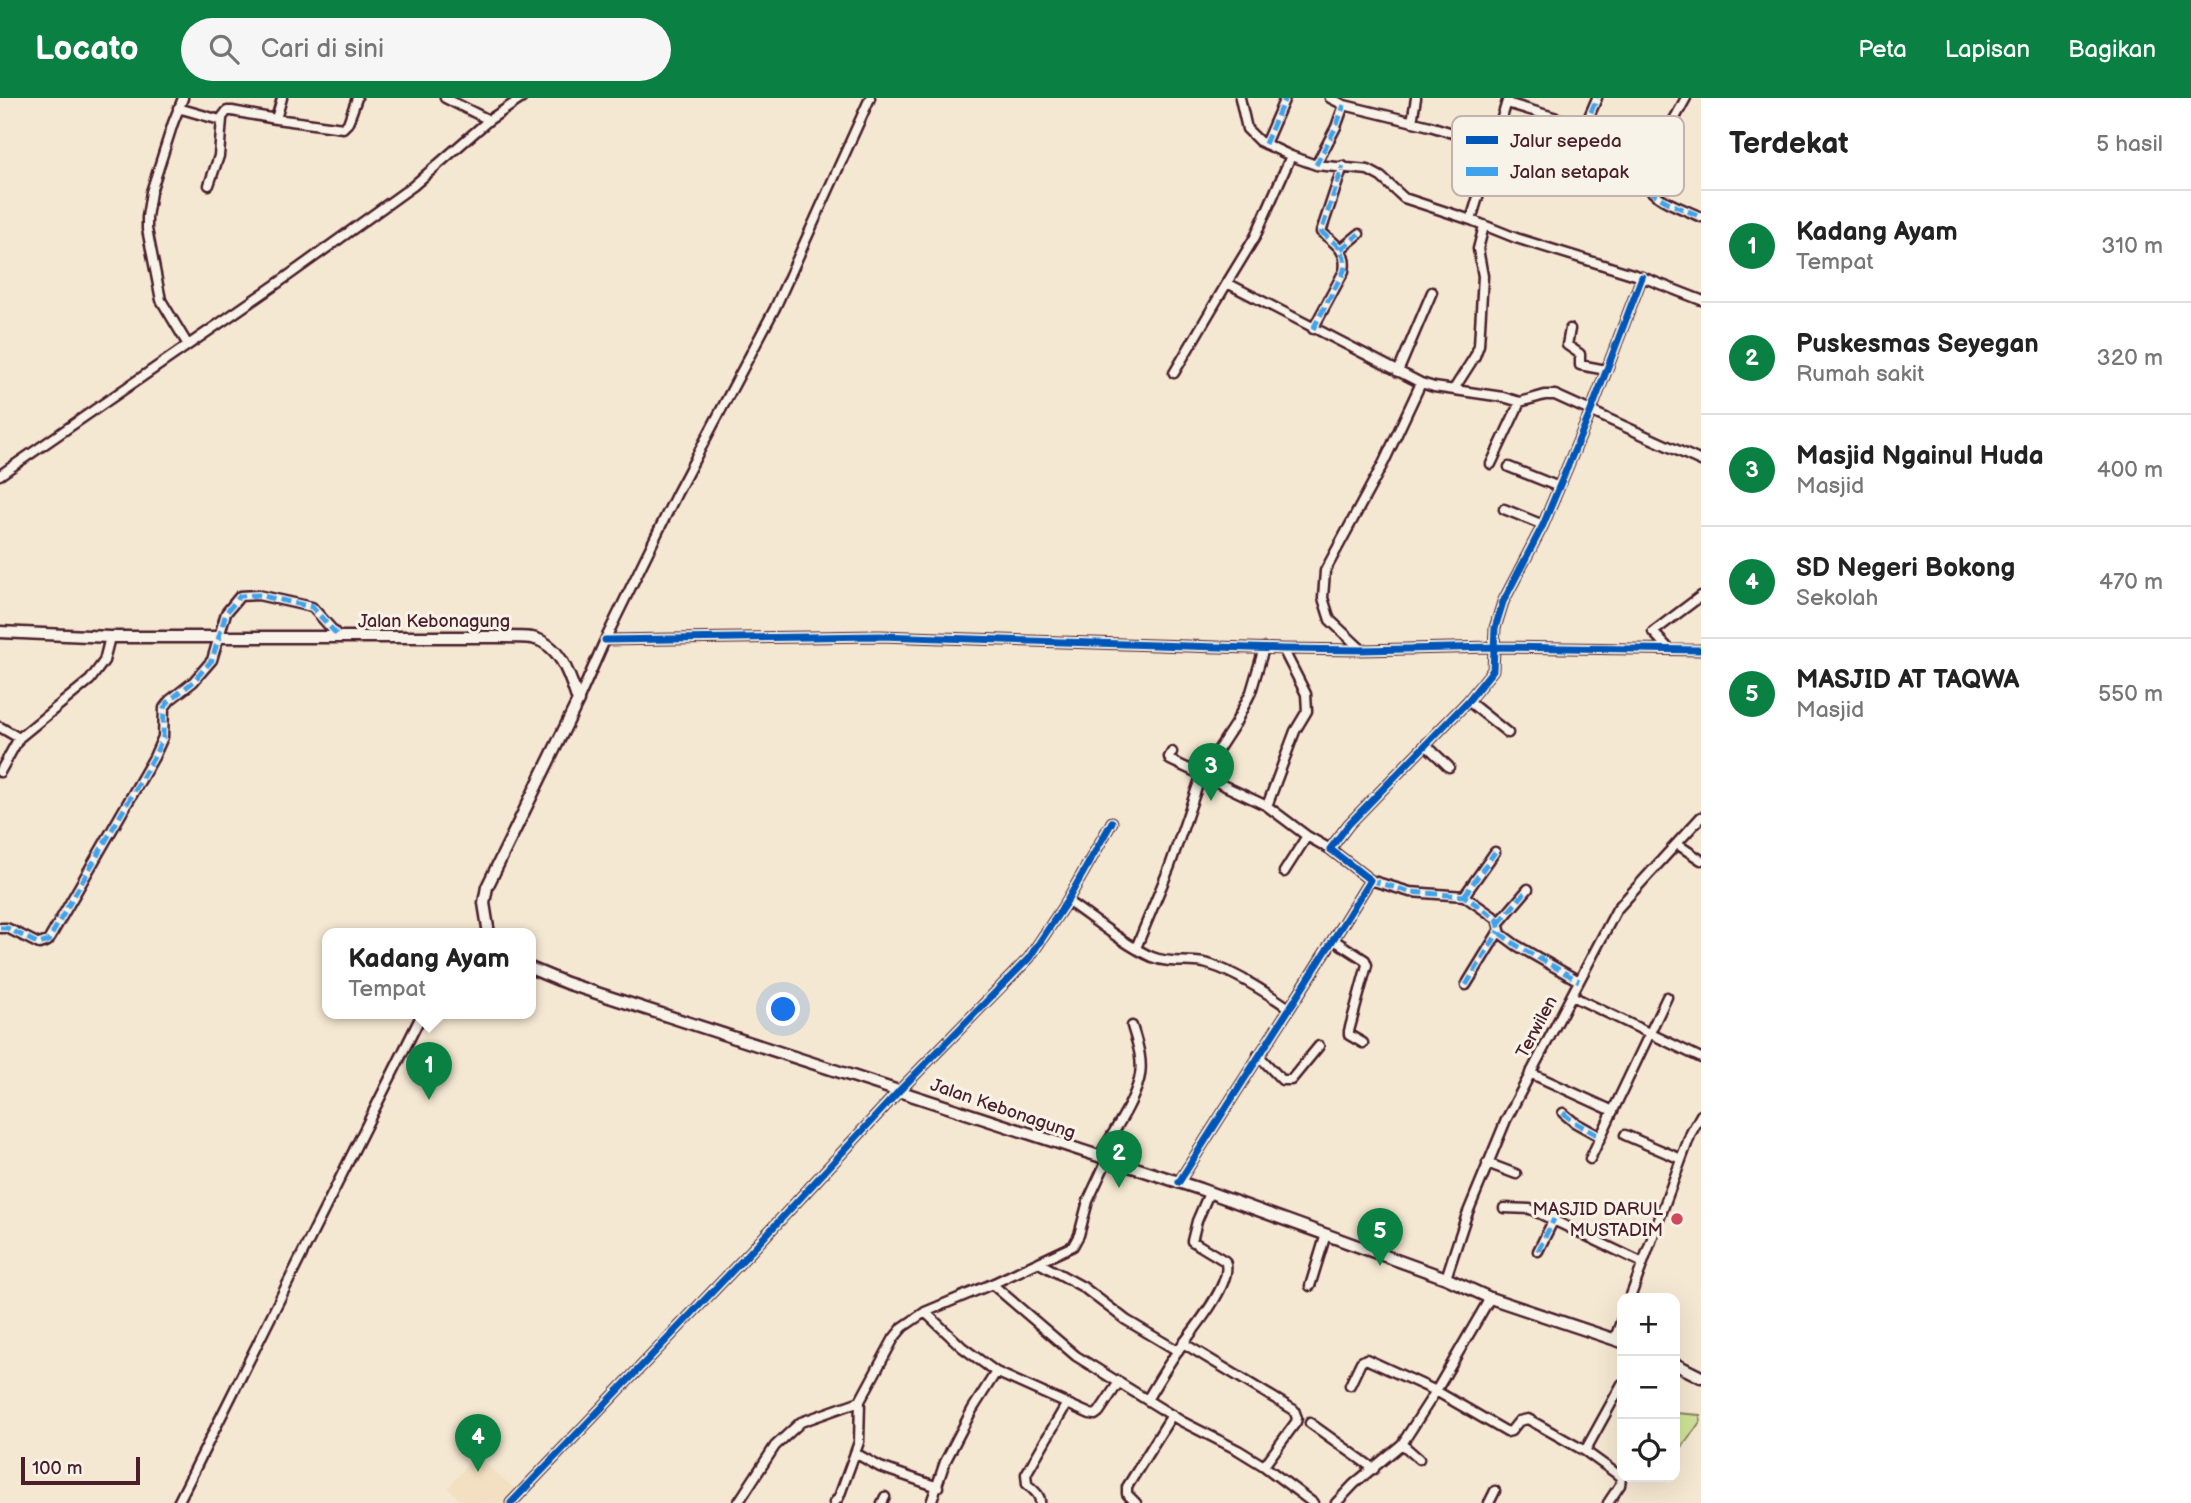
<!DOCTYPE html>
<html lang="id">
<meta charset="utf-8">
<style>
:root{--surface:#fff;--page:#f6f6f6;--text:#222;--muted:#767676;--line:#e0e0e0;--accent:#0b8043}
body{margin:0;font-family:"Balsamiq Sans",sans-serif;background:var(--page);color:var(--text)}
.controls{position:absolute;right:21px;bottom:21px;display:grid;overflow:hidden;border-radius:14px;box-shadow:0 7px 28px #0002}
.controls button{width:63px;height:63px;display:grid;place-items:center;padding:0;border:0;border-bottom:2px solid var(--line);background:var(--surface);color:var(--text);font:35px sans-serif}
.scale{position:absolute;left:21px;bottom:18px;width:119px;box-sizing:border-box;padding-left:7px;border:4px solid #4a1f2b;border-top:0;font-size:19px;line-height:24px;white-space:nowrap;color:#4a1f2b;-webkit-text-stroke:5px #f7f3e8;paint-order:stroke}
.you{position:absolute;left:784px;top:912px;width:24px;height:24px;margin:-18px;border:5px solid #fff;border-radius:50%;background:#1a73e8;box-shadow:0 0 0 10px #1a73e833}
.badge{display:grid;place-items:center;width:46px;height:46px;border-radius:50%;background:var(--accent);color:#fff;font-size:23px;font-weight:700}
.pin{position:absolute;translate:-50% -58px;filter:drop-shadow(0 2px 4px #0008)}
.pin::after{content:'';position:absolute;top:37px;width:24px;height:21px;background:inherit;clip-path:polygon(0 0,100% 0,50% 100%)}
.popup{position:absolute;left:322px;top:830px;width:214px;height:91px;box-sizing:border-box;display:grid;place-content:center;border-radius:14px;background:var(--surface);filter:drop-shadow(0 2px 5px #0005);font-size:23px;white-space:nowrap;color:var(--muted)}
.popup b{font-size:26px;color:var(--text)}
.popup::after{content:'';position:absolute;left:50%;top:100%;margin-left:-14px;border:14px solid transparent;border-top-color:var(--surface)}
.list{margin:0;padding:0;list-style:none}
h2{display:flex;justify-content:space-between;align-items:center;height:91px;margin:0;padding:0 28px;font-size:30px}
h2 small{font-size:23px;font-weight:400;color:var(--muted)}
.list li{display:grid;grid-template-columns:46px 1fr auto;gap:21px;align-items:center;box-sizing:border-box;height:112px;padding:0 28px;border-top:2px solid var(--line)}
.list b{display:block;font-size:26px;white-space:nowrap}
.list p{margin:0;font-size:23px;white-space:nowrap;color:var(--muted)}
.list em{font-size:23px;font-style:normal;color:var(--muted)}
.icon{flex:none;width:38px;height:38px;fill:none;stroke:currentColor;stroke-width:2;stroke-linecap:round;stroke-linejoin:round}
.map{position:relative;flex:none;width:1701px;height:1405px;overflow:hidden}
header{display:flex;align-items:center;gap:42px;box-sizing:border-box;height:98px;padding:0 35px;background:var(--accent);color:#fff}
header strong{font-size:33px}
nav{display:flex;gap:38px;margin-inline-start:auto;font-size:24px}
.search{width:490px;height:63px;background:var(--page);display:flex;align-items:center;gap:18px;box-sizing:border-box;padding:0 24px;border-radius:38px;color:var(--muted);font-size:26px}
main{display:flex}
aside{flex:1;background:var(--surface)}
.map>svg:first-child{display:block}
.built{fill:#f3e0c3}
.green{fill:#cee398;stroke:#8c8162;stroke-width:2}
.lines{fill:none;stroke-linecap:round;stroke-linejoin:round}
.minor-casing{stroke:#4a1f2b;stroke-width:13}
.major-casing{stroke:#4a1f2b;stroke-width:15}
.minor{stroke:#f7f3e8;stroke-width:8}
.major{stroke:#f7f3e8;stroke-width:10}
.quiet{stroke:#40a2eb;stroke-width:5;stroke-dasharray:10 5;stroke-linecap:butt}
.cycleway-casing{stroke:#f7f3e8;stroke-width:11}
.cycleway{stroke:#0057b8;stroke-width:7}
.poi-dot{fill:#d1495b;stroke:#f7f3e8;stroke-width:2.5}
.labels{text-anchor:middle;dominant-baseline:central;stroke-width:6;stroke-linejoin:round;paint-order:stroke}
.street-label{font-size:18px;fill:#4a1f2b;stroke:#f7f3e8}
.poi-label{font-size:18px;fill:#4a1f2b;stroke:#f7f3e8;text-anchor:end}
.key{fill:#f7f3e8;stroke:#c3b3af;stroke-width:2}
.key-label{font-size:19px;fill:#4a1f2b}
</style>
<header>
<strong>Locato</strong>
<div class="search"><svg class="icon" aria-label="search" viewBox="0 0 24 24"><circle cx="10" cy="10" r="6"/><path d="M15 15l6 6"/></svg>Cari di sini</div>
<nav><a>Peta</a><a>Lapisan</a><a>Bagikan</a></nav>
</header>
<main>
<div class="map">
<svg width="1701" height="1405" viewBox="0 0 1701 1405">
<rect width="100%" height="100%" fill="#f5e8d2"/>
<filter id="ink" filterUnits="userSpaceOnUse"><feTurbulence type="fractalNoise" baseFrequency=".0143" numOctaves="2"/><feDisplacementMap in="SourceGraphic" scale="14" xChannelSelector="R" yChannelSelector="G"/><feConvolveMatrix kernelMatrix="1 2 1 2 8 2 1 2 1" color-interpolation-filters="sRGB"/></filter>
<g filter="url(#ink)">
<path class="built" d="M475 1357 519 1394 508 1405H462L448 1390Z"/>
<path class="green" d="M1675 1315 1700 1317V1324L1683 1348 1675 1344Z"/>
<g class="lines">
<g class="minor-casing">
<path id="minor" d="M183 0 173 25 151 94 147 119V131L161 202 188 247
M445 0 489 22
M1240 0 1247 31 1259 43 1291 58 1316 67 1368 72 1381 79 1404 100 1471 122 1516 140 1642 179 1701 202
M1330 0 1344 7 1430 28 1494 48
M1507 5 1647 47C1668 39 1675 19 1686 0
M178 10 220 22 227 13H232L276 21 343 30 348 25 357 0
M276 21 282 0
M1412 24 1416 0
M1585 28 1597 0
M1265 46 1285 0
M1647 47 1645 84C1651 101 1685 111 1701 119
M1291 58 1255 139 1227 185 1421 285 1384 364 1325 473 1323 500 1330 522 1362 552
M1316 67 1336 29 1344 7
M209 87 219 58 222 21
M1471 122 1508 0
M1341 151 1359 136
M1313 231 1344 173C1348 153 1335 145 1321 134L1343 68
M1570 231 1567 247 1580 256V267L1606 272
M1398 274 1432 194
M1174 275 1227 185
M1421 285 1434 289 1503 299 1520 304 1545 297H1555L1701 363
M1454 291 1475 258 1479 247 1483 178 1478 151 1484 128
M1491 366 1520 304
M1509 369 1559 389
M0 377 278 185 413 88 489 22 522 0
M1504 411 1543 427
M605 542 880 538 1283 551 1362 552 1494 549 1701 552
M1283 551 1306 596 1307 613 1295 633 1267 708 1307 738 1330 751
M1669 551 1653 534 1701 498
M578 603 605 542 677 395 775 210 870 0
M1468 603 1508 635
M0 629 19 640 0 674
M19 640 90 582 104 563 110 539
M1426 647 1449 669
M1172 654 1169 659 1170 662 1267 708
M1677 746 1701 762
M1284 774 1307 738
M1370 782 1410 794 1464 798 1497 821 1501 836 1516 847 1579 883
M1464 798 1495 754
M1067 803C1091 819 1126 848 1152 859 1169 866 1186 862 1204 865 1231 871 1267 895 1289 910
M1499 825 1528 791
M0 830H7L39 846 48 843 154 659 163 639 164 610 170 602 193 584 212 562 226 515 240 498 258 497 312 509 339 539
M1334 842 1365 862 1367 867 1349 933V937L1363 945
M1136 850 1170 768 1201 678 1235 626 1251 594 1264 550
M1466 887 1499 833
M1572 898 1701 960
M1258 957 1282 982H1291L1319 948
M1530 975 1613 1013
M1563 1015 1574 1024 1601 1039
M1625 1037 1681 1061
M1099 1059C1112 1035 1132 1009 1139 982 1144 964 1137 944 1132 928
M1590 1061 1667 899
M1487 1065 1516 1076
M1179 1084C1242 983 1308 884 1370 782L1330 751 1349 726 1468 603 1493 572 1495 530 1503 504 1543 427 1591 313 1642 179
M1504 1110 1530 1111 1643 1165
M1538 1153 1554 1121
M1039 1165 1083 1189 1126 1222 1178 1253
M1446 1180 1466 1119 1506 1022 1617 811 1701 719
M992 1186 1076 1258 1181 1323 1238 1352 1264 1368 1313 1405
M1310 1188 1326 1136
M1630 1200 1691 1035 1701 1017
M925 1214 962 1249 996 1274 1090 1316 1095 1317 1099 1314 1119 1284
M1615 1240 1622 1221
M1183 1245 1294 1312 1297 1320 1296 1324 1264 1368
M1350 1287 1361 1264 1366 1261 1436 1293 1507 1334 1511 1333 1519 1323 1528 1321 1585 1353 1617 1376 1621 1380 1620 1387 1608 1405
M1147 1302C1157 1285 1167 1268 1179 1251 1191 1235 1235 1183 1225 1163L1192 1143 1197 1123 1209 1095
M1310 1325 1374 1371
M1402 1346 1419 1361
M1585 1353 1622 1286
M855 1355 880 1369 938 1389
M178 1405 422 916
M511 1405 755 1149 899 993 1029 860 1067 803 1112 724
M738 1405 775 1348 801 1324 860 1303 894 1240 903 1229 925 1214 992 1186 1073 1148 1079 1137 1088 1103 1107 1062
M834 1405 839 1399 859 1344 860 1303
M882 1405 885 1399
M931 1405 945 1364 972 1312 996 1274
M1040 1405C1041 1397 1033 1392 1027 1386L1026 1376 1066 1307
M1136 1405 1127 1396V1389L1172 1317
M1336 1405 1354 1386 1402 1346 1436 1293 1490 1200
M1489 1405 1495 1393"/>
</g>
<g class="major-casing">
<path id="major" d="M0 534 110 539H504C513 539 523 539 532 540 561 546 570 579 578 603L487 789 484 805 489 836
M530 870 566 885 1200 1091 1446 1180 1490 1200 1622 1244
M1675 1266 1701 1279"/>
</g>
<use href="#minor" class="minor"/>
<use href="#major" class="major"/>
<path class="quiet" d="M1585 28 1597 0
M1265 46 1285 0
M1647 47 1645 84C1651 101 1685 111 1701 119
M1316 67 1336 29 1344 7
M1341 151 1359 136
M1313 231 1344 173C1348 153 1335 145 1321 134L1343 68
M1370 782 1410 794 1464 798 1497 821 1501 836 1516 847 1579 883
M1464 798 1495 754
M1499 825 1528 791
M0 830H7L39 846 48 843 154 659 163 639 164 610 170 602 193 584 212 562 226 515 240 498 258 497 312 509 339 539
M1466 887 1499 833
M1563 1015 1574 1024 1601 1039
M1538 1153 1554 1121"/>
<g class="cycleway-casing">
<path id="cycleway" d="M605 542 880 538 1283 551 1362 552 1494 549 1701 552
M1179 1084C1242 983 1308 884 1370 782L1330 751 1349 726 1468 603 1493 572 1495 530 1503 504 1543 427 1591 313 1642 179
M511 1405 755 1149 899 993 1029 860 1067 803 1112 724"/>
</g>
<use href="#cycleway" class="cycleway"/>
</g>
</g>
<circle class="poi-dot" cx="1677" cy="1121" r="7"/>
<g class="labels">
<g class="street-label">
<text x="434" y="523">Jalan Kebonagung</text>
<text transform="translate(1537 929) rotate(-62)">Terwilen</text>
<text transform="translate(1003 1011) rotate(19)">Jalan Kebonagung</text>
</g>
<g class="poi-label">
<text x="1663" y="1111">MASJID DARUL<tspan x="1663" dy="21">MUSTADIM</tspan></text>
</g>
</g>
<rect x="1452" y="18" width="232" height="80" rx="10" class="key"/>
<rect x="1466" y="38" width="32" height="8" fill="#0057b8"/>
<rect x="1466" y="69" width="32" height="9" fill="#40a2eb"/>
<g class="key-label">
<text x="1510" y="49">Jalur sepeda</text>
<text x="1510" y="80">Jalan setapak</text>
</g>
</svg>
<div class="controls">
<button>+</button>
<button>−</button>
<button><svg class="icon" aria-label="locate" viewBox="0 0 24 24"><circle cx="12" cy="12" r="6"/><path d="M12 2v4M12 18v4M2 12h4M18 12h4"/></svg></button>
</div>
<div class="scale">100 m</div>
<div class="you"></div>
<div class="pin badge" style="left:429px;top:1002px">1</div>
<div class="popup"><b>Kadang Ayam</b>Tempat</div>
<div class="pin badge" style="left:1119px;top:1090px">2</div>
<div class="pin badge" style="left:1211px;top:703px">3</div>
<div class="pin badge" style="left:478px;top:1374px">4</div>
<div class="pin badge" style="left:1380px;top:1168px">5</div>
</div>
<aside>
<h2>Terdekat<small>5 hasil</small></h2>
<ul class="list">
<li><span class="badge">1</span><div><b>Kadang Ayam</b><p>Tempat</p></div><em>310 m</em></li>
<li><span class="badge">2</span><div><b>Puskesmas Seyegan</b><p>Rumah sakit</p></div><em>320 m</em></li>
<li><span class="badge">3</span><div><b>Masjid Ngainul Huda</b><p>Masjid</p></div><em>400 m</em></li>
<li><span class="badge">4</span><div><b>SD Negeri Bokong</b><p>Sekolah</p></div><em>470 m</em></li>
<li><span class="badge">5</span><div><b>MASJID AT TAQWA</b><p>Masjid</p></div><em>550 m</em></li>
</ul>
</aside>
</main>
